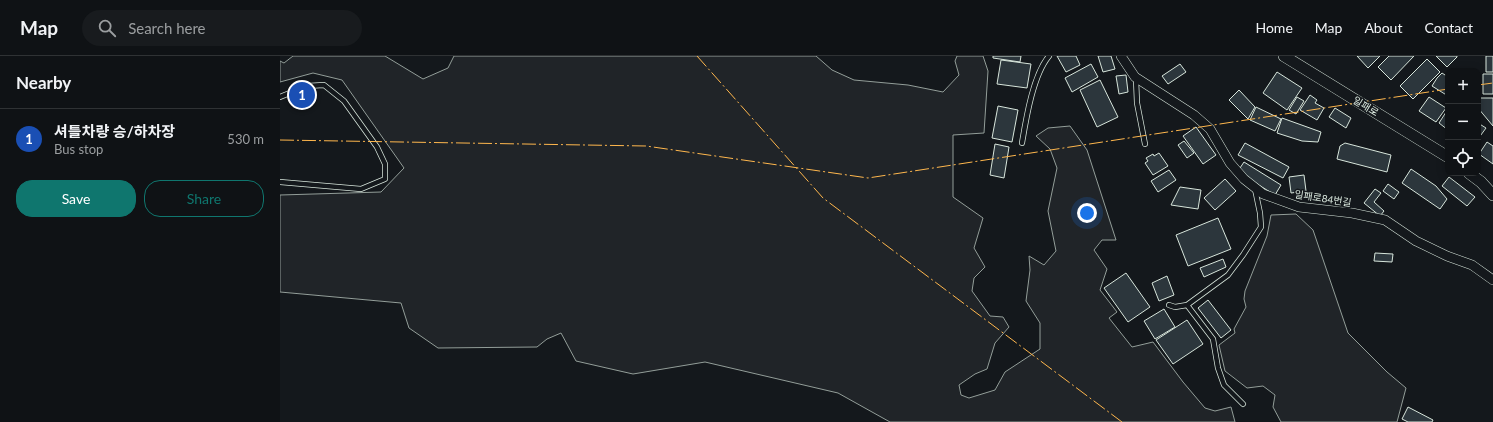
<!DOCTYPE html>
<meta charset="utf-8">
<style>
:root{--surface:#0f1215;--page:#181b1e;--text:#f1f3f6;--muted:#9b9ea0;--line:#2f3234;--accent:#0f766e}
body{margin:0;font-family:Lato,"Noto Sans KR",sans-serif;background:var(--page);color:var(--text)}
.controls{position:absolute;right:12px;top:12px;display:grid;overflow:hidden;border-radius:8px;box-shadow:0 2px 10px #0003}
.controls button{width:36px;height:36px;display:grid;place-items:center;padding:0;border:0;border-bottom:1px solid var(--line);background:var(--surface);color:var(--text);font:20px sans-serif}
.you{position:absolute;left:807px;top:157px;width:14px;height:14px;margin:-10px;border:3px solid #fff;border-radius:50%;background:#1a73e8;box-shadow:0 0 0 6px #1a73e833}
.badge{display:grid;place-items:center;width:26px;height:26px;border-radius:50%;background:var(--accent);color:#fff;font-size:13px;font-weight:700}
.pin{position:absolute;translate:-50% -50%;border:2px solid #fff;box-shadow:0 1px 4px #0006}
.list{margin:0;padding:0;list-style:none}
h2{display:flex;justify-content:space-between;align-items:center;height:52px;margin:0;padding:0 16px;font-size:17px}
h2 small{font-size:13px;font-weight:400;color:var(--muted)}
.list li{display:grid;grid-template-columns:26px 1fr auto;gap:12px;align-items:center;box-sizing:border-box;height:60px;padding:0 16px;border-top:1px solid var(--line)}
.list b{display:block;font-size:15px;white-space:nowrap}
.list p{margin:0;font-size:13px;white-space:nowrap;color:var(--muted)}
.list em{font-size:13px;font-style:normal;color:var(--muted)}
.actions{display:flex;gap:8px;padding:12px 16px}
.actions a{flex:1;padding:9px 0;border:1px solid var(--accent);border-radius:16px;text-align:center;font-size:14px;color:var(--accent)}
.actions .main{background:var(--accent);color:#fff}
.icon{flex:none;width:22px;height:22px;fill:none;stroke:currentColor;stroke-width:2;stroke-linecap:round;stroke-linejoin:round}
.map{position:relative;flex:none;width:1213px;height:366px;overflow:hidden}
header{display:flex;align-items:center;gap:24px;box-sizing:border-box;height:56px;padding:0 20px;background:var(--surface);border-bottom:1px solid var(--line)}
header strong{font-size:19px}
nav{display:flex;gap:22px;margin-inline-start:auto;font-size:14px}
.search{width:280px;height:36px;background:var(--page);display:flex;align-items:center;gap:10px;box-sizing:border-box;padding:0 14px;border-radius:22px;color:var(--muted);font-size:15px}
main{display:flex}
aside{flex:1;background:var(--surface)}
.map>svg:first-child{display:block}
.green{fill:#202428;stroke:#939e99}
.building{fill:#2c363c;stroke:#d8e6dc}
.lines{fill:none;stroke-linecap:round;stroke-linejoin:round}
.service-casing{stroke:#d8e6dc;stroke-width:6}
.minor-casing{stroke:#d8e6dc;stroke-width:10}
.tertiary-casing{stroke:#d8e6dc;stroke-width:12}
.service{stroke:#14181c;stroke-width:4.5}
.minor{stroke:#14181c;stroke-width:9}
.tertiary{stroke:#14181c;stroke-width:11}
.power{stroke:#ffb74d;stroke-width:1;stroke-dasharray:14 3 2 3;stroke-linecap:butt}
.labels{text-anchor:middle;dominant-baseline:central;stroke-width:3;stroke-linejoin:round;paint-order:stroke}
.street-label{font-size:10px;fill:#d8e6dc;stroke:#14181c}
</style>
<header>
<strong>Map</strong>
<div class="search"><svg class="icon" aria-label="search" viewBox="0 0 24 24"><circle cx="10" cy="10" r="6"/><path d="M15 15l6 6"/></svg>Search here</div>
<nav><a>Home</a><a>Map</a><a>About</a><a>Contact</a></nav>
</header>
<main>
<aside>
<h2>Nearby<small></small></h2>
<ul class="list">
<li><span class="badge" style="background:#1a4fb4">1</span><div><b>셔틀차량 승/하차장</b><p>Bus stop</p></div><em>530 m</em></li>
</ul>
<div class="actions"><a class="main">Save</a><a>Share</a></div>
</aside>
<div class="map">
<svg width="1213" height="366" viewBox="0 0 1213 366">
<rect width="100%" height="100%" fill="#14181c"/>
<path class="green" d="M13 0H105L143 23 168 12 174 0H536L552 14 574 24 628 29 663 36 679 19 675 5 677 0H703L708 15 704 77 673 79V141L703 162 694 192 705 211 694 222 692 235 710 260 723 261 729 271 715 287 707 313 695 318 679 329 681 339 689 342 715 334 725 316 760 293V267L746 245 750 214 749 200 764 209 776 195 768 155 777 112 770 93 756 80 768 72 790 70 807 94 836 184H822L814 194 827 213 820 234 837 256 829 262 852 291 873 286 903 326 925 352 935 355 951 351 955 366H610L558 337 425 306 353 318 296 305 281 277 267 283 257 291 158 292 129 272 121 247 0 236V139L101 136 124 112 62 24 33 17 0 26V5L4 7Z
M1016 158 1033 174 1068 277 1107 316 1126 332 1117 366H1001L993 351 995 339 983 330 967 332 945 315 939 289 955 277 954 273 966 251 964 243 965 235 987 180 991 159Z"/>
<path class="building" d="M713 0H741L740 6 713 2Z
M777 0H796L800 9 786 16Z
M818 0H831L835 13 823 16Z
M1077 0H1100L1088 12Z
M1109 0H1134L1111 24 1098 11Z
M1156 0H1177V1L1167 11Z
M1206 0H1213V16H1206Z
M1147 3 1160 16 1133 43 1120 30Z
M721 4 751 8 747 32 717 28Z
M811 8 818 21 792 36 785 22Z
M900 8 906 16 888 28 882 20Z
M997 16 1022 32 1007 54 983 37Z
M1162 17 1168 21V40L1152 30 1157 22Z
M1203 18H1213V38H1203Z
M846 19 848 36 839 38 836 20Z
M820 24 838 61 817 71 800 34Z
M959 34 975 51 968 63 949 44Z
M1030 39 1037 44 1035 47 1044 52 1037 64 1020 54Z
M1017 41 1024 45 1016 58 1009 54Z
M1149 41 1166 52 1156 66 1139 55Z
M1198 42H1213V70L1198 52Z
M718 50 738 54 732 86 712 82Z
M976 51 1001 63 995 75 970 64Z
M1055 52 1071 62 1066 72 1049 61Z
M1168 53V74L1159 67Z
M1002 62 1041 76 1038 86 1022 85 997 77Z
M1198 67 1206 72 1198 83Z
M916 71 936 99 923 108 903 80Z
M904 85 914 97 907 102 898 89Z
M1207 86 1213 90V108L1199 98Z
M965 87 1009 111 1003 122 958 99Z
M1065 87 1111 99 1107 116 1057 103 1060 90Z
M715 88 729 91 724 122 710 119Z
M879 97 888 110 873 119 865 107 868 105 866 102 873 98 874 100Z
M964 106 1001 129 995 139 964 120 958 115Z
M1131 113 1156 130 1167 143 1160 153 1122 127Z
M889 114 896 124 878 136 871 125Z
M1024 119 1026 135 1011 137 1009 121Z
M1169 121 1195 141 1187 150 1162 130Z
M945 123 956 135 935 154 924 142Z
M1108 128 1119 136 1114 143 1103 135Z
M900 131 921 134 918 153 891 149Z
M1095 133 1101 137 1094 146 1104 155 1100 160 1084 147Z
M938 162 951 193 908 210 896 179Z
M1095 197 1113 198 1112 206 1094 205Z
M943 203 946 211 924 221 920 212Z
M846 217 870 251 848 266 824 232Z
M887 220 894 239 879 245 872 227Z
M928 244 951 274 941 282 918 252Z
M884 253 895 271 875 283 864 265Z
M907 264 923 288 893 308 876 284Z
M1128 351 1153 364 1152 366H1128L1122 363Z"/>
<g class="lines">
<g class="service-casing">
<path id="service" d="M856 23 857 47 865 88
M0 41 27 30 44 29 64 45 97 91 105 108V123L81 133 0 126
M742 87C746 63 753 19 769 0
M889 249 895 251 907 249
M963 348 944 329 938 312 933 283 907 249 948 219 963 199 981 171 980 157 975 133"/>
</g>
<g class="minor-casing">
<path id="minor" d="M841 0 855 21 914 59 930 73 950 107 964 123 983 138 1019 151 1072 157 1105 164 1136 185 1167 200 1192 209 1213 224"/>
</g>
<g class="tertiary-casing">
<path id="tertiary" d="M1004 0 1168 101
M1189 117 1201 126 1213 139"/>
</g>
<use href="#service" class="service"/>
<use href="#minor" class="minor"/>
<use href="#tertiary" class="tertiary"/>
<path class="power" d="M417 0 543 142 842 366
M1198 29 1213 27
M0 84 366 90 588 122 1168 33"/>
</g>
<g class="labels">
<g class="street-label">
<text transform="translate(1086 50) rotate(31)">일패로</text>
<text transform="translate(1043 142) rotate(9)">일패로84번길</text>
</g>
</g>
</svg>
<div class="controls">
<button>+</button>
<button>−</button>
<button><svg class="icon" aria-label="locate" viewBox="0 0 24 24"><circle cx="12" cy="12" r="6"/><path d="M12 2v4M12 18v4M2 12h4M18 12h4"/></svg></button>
</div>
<div class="you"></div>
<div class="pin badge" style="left:22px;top:39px;background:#1a4fb4">1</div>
</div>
</main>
